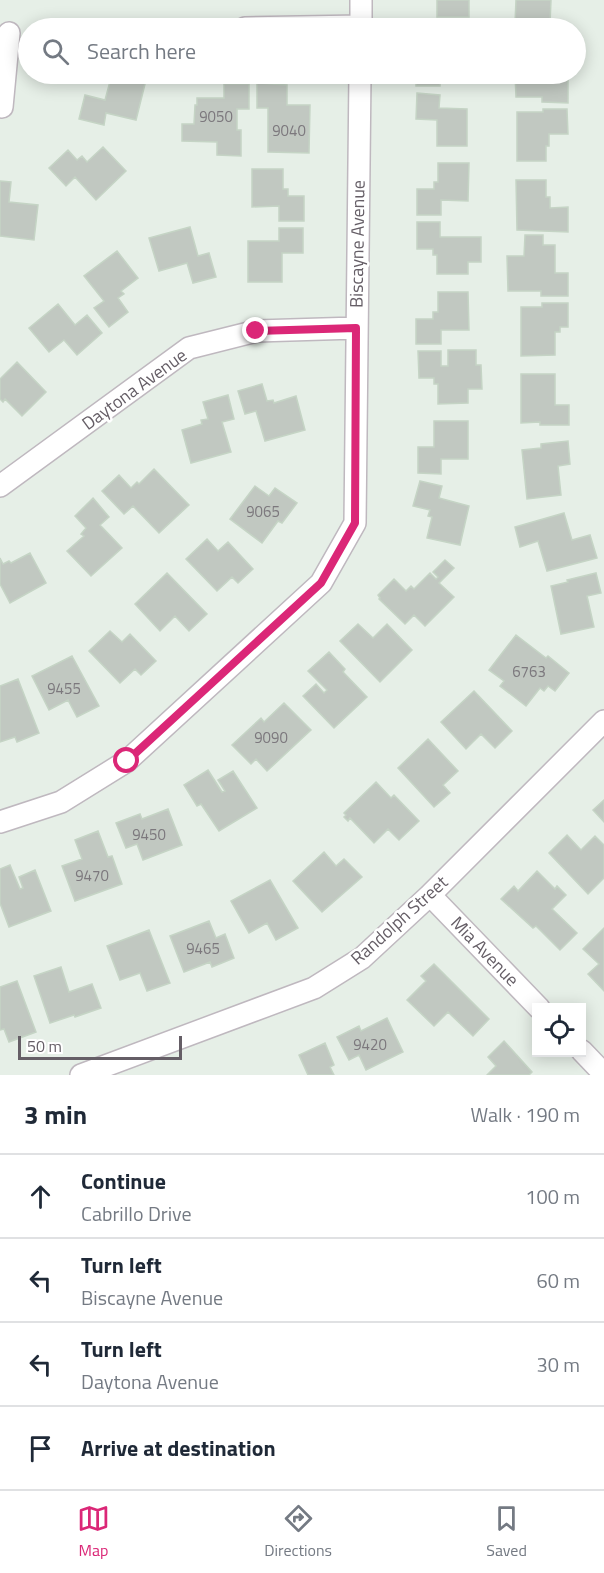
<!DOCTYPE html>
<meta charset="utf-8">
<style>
:root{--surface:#fff;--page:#f2f2f3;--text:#1f2937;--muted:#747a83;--line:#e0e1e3;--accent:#db2777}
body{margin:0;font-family:"Titillium Web",sans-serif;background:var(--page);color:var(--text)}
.controls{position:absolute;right:18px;bottom:18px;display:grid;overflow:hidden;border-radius:0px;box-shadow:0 3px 15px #0003}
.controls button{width:54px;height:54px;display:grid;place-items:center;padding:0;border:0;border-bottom:2px solid var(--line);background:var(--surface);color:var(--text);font:30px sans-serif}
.scale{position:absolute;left:18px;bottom:15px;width:164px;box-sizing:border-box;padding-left:6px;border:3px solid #655e66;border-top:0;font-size:16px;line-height:21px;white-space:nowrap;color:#655e66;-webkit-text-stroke:4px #fff;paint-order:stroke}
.stop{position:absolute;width:18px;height:18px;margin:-14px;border:4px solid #db2777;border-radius:50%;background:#fff}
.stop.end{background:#db2777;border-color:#fff;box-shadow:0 2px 6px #0008}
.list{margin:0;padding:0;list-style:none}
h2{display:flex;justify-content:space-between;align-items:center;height:78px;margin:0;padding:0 24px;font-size:26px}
h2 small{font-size:20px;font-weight:400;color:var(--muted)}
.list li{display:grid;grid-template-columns:39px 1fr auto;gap:18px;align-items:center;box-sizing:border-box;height:84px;padding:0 24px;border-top:2px solid var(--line)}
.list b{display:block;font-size:22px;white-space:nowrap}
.list p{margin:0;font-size:20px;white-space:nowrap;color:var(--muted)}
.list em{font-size:20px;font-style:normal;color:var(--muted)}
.icon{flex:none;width:33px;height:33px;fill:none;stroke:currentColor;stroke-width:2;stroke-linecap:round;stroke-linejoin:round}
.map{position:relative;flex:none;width:604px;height:1075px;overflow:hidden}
.search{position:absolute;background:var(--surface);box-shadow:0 3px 15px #0003;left:18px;right:18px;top:18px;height:66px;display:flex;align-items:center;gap:15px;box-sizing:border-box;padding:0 21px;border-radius:33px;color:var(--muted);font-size:22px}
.sheet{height:414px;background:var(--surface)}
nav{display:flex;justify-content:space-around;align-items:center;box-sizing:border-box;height:84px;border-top:2px solid var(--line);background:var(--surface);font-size:16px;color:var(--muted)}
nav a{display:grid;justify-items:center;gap:3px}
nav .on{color:var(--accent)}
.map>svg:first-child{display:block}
.building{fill:#c1c8c1;stroke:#c5d4c5;stroke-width:1.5}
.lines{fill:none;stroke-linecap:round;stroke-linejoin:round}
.minor-casing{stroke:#bfb8bf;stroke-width:24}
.minor{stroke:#fff;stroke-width:21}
.route{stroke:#db2777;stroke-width:8}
.labels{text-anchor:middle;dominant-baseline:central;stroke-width:5;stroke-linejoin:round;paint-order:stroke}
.number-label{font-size:15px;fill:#7c787d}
.street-label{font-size:18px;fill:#655e66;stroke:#fff}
</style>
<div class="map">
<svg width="604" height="1075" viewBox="0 0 604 1075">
<rect width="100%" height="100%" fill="#e6efe7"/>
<path class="building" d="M437 0H469V17H437Z
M516 0H551L550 24 515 23Z
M112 74 146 80 136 120 106 113 104 125 79 119 85 95 105 100Z
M416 74H440V86H416Z
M515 74H549V78H568V103L542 102V97H516Z
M257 83 287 85V105H310L309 153 268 152V108H257Z
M224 84H249V109H237V130H241V156L217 155V142L182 141V124H194L195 105H197V98H224Z
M417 93 440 95 439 108 467 109V146H437V120L416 119Z
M543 109H567L568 134H549V146H546V161H517V112H543Z
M103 147 126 171 96 200 75 177 66 186 49 168 68 150 77 160 82 156 87 162Z
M438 163H469L468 201 441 200V215H417V189H434V182H438Z
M252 169H283V189H288V196H304V221H279V206L252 207Z
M516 180H546V197H550V208L568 207V232L517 230Z
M0 181 11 182 9 202 38 205 34 240 0 236Z
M417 222H440V237H481V262H468V274H437V255H433V249H417Z
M190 227 198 256 209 253 216 277 193 283 187 263 159 271 149 238Z
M279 228H303V253H282V282H248V241H279Z
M525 235H543V245H555V273H568V296H541V291H508L507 256H524Z
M117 251 138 278 121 291 124 294 118 298 128 312 109 327 94 308 104 301 84 276Z
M438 292H468L469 330H441V344H416V319H433V312H438Z
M542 303H568V327H560V332H555V355L521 356V307H542Z
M58 304 75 325 87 315 102 333 77 355 64 340 49 352 29 328Z
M448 350H476V365H481L482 389H468V403L438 404V384H434V378H419L418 351H441V366H448Z
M17 362 46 392 22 416 5 399 3 402 0 399V379Z
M521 374H555V405H569V425H540V422L521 423Z
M262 384 267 401 273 400 274 403 296 396 305 430 265 441 256 411 245 414 238 391Z
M228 395 234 419 222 422 231 452 191 463 182 430 202 424 201 420 208 419 203 402Z
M434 421H468V459H441V474L418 473V447H434Z
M568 441 570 464 558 466 561 495 527 499 522 450 541 448V444Z
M154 469 189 505 159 533 133 506 124 514 102 491 119 475 131 488 137 482 139 484Z
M420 481 442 486 439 498 469 506 460 545 427 538 432 517 428 516 430 510 413 506Z
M255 486 269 496 275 488 297 503 282 523 278 521 262 543 230 519Z
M93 498 109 517 100 525 122 548 91 576 67 551 84 536 81 534 86 528 75 516Z
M564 513 572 540 590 535 597 558 547 571 538 541 520 547 515 527Z
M207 539 218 551 228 542 253 569 238 583 232 577 217 591 186 559Z
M30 553 46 583 10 603 0 584V558L3 564 9 561 11 563Z
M445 560 454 568 439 583 454 597 425 626 414 615 405 624 379 599 380 598 378 595 394 579 406 591 411 586 414 589 430 573 436 579 438 577 433 572Z
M167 573 207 614 189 631 175 616 160 631 135 604Z
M596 573 601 593 587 596 594 627 561 634 551 586 568 582 567 580Z
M358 624 373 638 387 624 412 650 380 682 340 641Z
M110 631 122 642 130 634 156 661 141 675 135 669 120 683 89 651Z
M516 635 546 658 548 656 569 673 555 691 548 686 544 691 540 688 526 706 500 686 504 681 489 670Z
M329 652 345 669 343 672 367 697 334 728 303 696 316 684 324 693 327 690 308 671Z
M72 656 99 706 77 717 68 700 49 710 32 676Z
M18 679 39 733 17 742 15 737 0 742V686Z
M474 691 512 731 495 748 481 734 466 749 441 722Z
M284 703 311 730 267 771 256 759 251 764 232 745 261 718 264 722Z
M428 739 458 771 443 785 450 793 434 807 398 768Z
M208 770 222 792 225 791 218 780 233 771 257 808 219 831 201 804 197 806 184 785Z
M376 782 391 798 394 795 419 821 399 840 388 829 374 843 350 818 348 821 344 817 346 815 344 813Z
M604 800V822L593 810Z
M168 809 182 845 143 860 137 844 126 848 116 823 140 814 142 819Z
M98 831 108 857 112 856 122 884 75 901 62 866 82 859 75 840Z
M567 835 581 850 595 836 604 845V878L588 894 549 853Z
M324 852 336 866 344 859 362 877 322 912 293 881Z
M10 865 20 889 23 888 19 877 35 870 51 911 9 927 0 903V869Z
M537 871 555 889 557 886 566 895 552 909 577 933 560 950 536 926 533 928 501 899 514 886 518 891Z
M270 880 298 928 276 940 267 923 249 933 231 901Z
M209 921 216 938 225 934 234 958 212 967 210 962 184 972 170 936Z
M604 928V991L588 974 599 964 583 949Z
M149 930 170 983 147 991 140 973 120 980 107 946Z
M434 964 489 1019 473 1036 448 1012 434 1026 407 1000 426 981 421 976Z
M61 967 69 992 92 984 101 1008 75 1017 74 1015 50 1023 34 976Z
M17 981 36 1032 9 1042 4 1029 0 1030V987Z
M387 1018 403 1052 366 1070 359 1055 349 1060 337 1037 359 1026 361 1031Z
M504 1041 532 1072 529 1075H487L496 1066 488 1057Z
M325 1043 334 1065 330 1067 334 1075H308L299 1055Z"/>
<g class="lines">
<g class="minor-casing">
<path id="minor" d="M245 28 361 26
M361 28V0
M2 107 9 33
M0 486 189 348 257 331 356 328
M0 822 61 802 127 761 321 583 355 523 360 74
M430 895 539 1008
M582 1051 604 1074
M81 1075 314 988 362 958 430 895 604 721"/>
</g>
<use href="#minor" class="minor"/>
</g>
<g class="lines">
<path class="route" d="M127 761 321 583 355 523 356 328 256 331"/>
</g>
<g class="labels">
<g class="number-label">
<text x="216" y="116">9050</text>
<text x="289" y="130">9040</text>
<text x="263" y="511">9065</text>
<text x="529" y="671">6763</text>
<text x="64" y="688">9455</text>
<text x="271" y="737">9090</text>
<text x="149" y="834">9450</text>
<text x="92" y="875">9470</text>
<text x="203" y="948">9465</text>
<text x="370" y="1044">9420</text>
</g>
<g class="street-label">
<text transform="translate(357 244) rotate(-89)">Biscayne Avenue</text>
<text transform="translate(134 389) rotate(-36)">Daytona Avenue</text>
<text transform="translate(399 920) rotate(-42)">Randolph Street</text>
<text transform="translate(485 951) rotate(46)">Mia Avenue</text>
</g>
</g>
</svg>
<div class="controls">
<button><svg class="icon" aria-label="locate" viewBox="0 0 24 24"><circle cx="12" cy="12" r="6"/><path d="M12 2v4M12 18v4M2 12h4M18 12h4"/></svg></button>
</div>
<div class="scale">50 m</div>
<div class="stop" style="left:127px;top:761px"></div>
<div class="stop end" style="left:256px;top:331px"></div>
<div class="search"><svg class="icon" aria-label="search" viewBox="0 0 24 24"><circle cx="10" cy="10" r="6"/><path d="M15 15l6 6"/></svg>Search here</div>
</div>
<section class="sheet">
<h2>3 min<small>Walk · 190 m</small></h2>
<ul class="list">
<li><svg class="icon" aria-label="ahead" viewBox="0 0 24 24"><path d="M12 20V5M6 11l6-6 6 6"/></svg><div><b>Continue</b><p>Cabrillo Drive</p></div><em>100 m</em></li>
<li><svg class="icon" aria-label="left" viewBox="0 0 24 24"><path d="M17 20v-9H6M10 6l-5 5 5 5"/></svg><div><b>Turn left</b><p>Biscayne Avenue</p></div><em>60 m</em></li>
<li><svg class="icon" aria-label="left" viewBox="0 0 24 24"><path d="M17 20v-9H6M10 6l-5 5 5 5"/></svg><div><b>Turn left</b><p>Daytona Avenue</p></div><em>30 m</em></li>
<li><svg class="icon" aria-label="arrive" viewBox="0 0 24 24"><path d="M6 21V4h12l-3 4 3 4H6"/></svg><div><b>Arrive at destination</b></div></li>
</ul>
</section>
<nav>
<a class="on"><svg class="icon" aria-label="map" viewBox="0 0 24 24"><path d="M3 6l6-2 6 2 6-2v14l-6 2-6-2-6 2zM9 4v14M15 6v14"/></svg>Map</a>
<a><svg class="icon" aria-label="directions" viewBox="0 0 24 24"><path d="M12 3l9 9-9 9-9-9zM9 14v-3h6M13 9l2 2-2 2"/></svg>Directions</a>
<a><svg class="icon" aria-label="saved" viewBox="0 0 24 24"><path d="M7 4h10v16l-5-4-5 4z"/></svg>Saved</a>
</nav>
